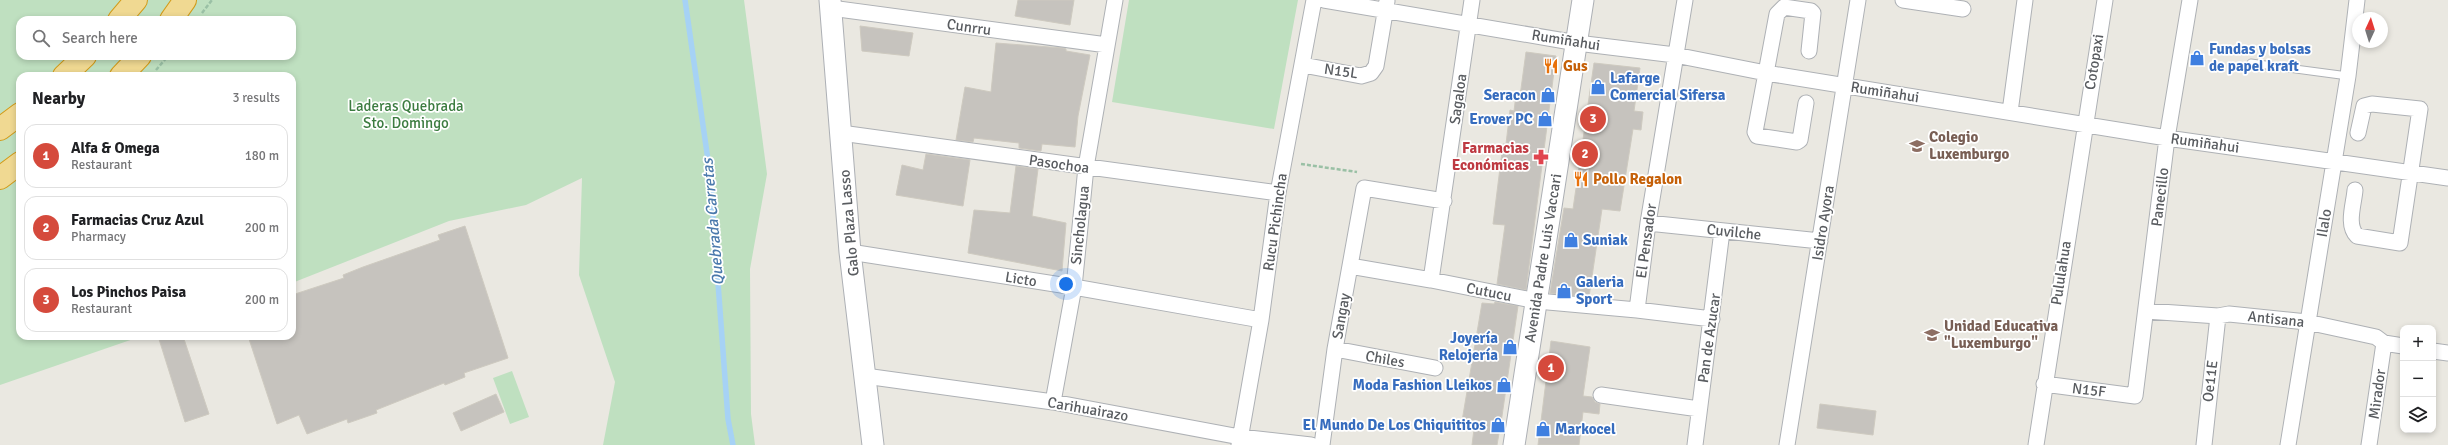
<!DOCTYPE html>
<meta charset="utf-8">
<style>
:root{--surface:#fff;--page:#f2f2f2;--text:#202124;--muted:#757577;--line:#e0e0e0;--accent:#d54a3c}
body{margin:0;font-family:Signika,sans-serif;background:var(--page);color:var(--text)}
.controls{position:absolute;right:12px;bottom:12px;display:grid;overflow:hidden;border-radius:8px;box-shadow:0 2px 6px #0003}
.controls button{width:36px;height:36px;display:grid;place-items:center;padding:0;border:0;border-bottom:1px solid var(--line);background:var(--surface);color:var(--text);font:20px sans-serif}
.compass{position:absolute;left:2352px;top:12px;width:36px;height:36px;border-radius:50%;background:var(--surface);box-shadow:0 2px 6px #0003;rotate:4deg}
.you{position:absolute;left:1066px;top:284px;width:14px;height:14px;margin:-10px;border:3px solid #fff;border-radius:50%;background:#1a73e8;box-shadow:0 0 0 6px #1a73e833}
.badge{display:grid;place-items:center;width:26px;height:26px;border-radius:50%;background:var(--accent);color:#fff;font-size:13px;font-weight:700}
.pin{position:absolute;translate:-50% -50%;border:2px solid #fff;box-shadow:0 1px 4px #0006}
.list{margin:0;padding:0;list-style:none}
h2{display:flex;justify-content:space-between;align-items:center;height:52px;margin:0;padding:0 16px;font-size:17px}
h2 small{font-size:13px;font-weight:400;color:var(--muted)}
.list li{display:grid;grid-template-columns:26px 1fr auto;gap:12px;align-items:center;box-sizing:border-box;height:64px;margin:0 8px 8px;padding:0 8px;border:1px solid var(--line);border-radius:12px}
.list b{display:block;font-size:15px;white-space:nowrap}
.list p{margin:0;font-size:13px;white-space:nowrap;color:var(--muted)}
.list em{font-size:13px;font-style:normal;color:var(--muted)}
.icon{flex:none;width:22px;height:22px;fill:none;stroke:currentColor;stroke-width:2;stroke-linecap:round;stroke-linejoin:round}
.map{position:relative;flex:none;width:2448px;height:445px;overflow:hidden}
.search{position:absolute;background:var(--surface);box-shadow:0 2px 6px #0003;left:16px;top:16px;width:280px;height:44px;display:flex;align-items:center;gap:10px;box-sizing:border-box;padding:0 14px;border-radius:12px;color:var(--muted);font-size:15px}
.panel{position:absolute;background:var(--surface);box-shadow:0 2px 6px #0003;left:16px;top:72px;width:280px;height:268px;border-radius:12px}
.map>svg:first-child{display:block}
.green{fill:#bfe0c0;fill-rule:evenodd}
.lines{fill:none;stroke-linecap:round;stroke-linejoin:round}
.stream{stroke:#a6d2f5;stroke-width:5.5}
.building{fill:#c6c3be;stroke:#cecac0}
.lane-casing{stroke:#aeb1b5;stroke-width:9}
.street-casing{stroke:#aeb1b5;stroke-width:17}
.secondary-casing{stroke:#adb0b5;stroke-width:23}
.highway-casing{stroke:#d39b18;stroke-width:24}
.path{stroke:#9ac0a5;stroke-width:2.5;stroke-dasharray:4 2;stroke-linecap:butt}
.lane{stroke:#fff;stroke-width:7}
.street{stroke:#fff;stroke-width:15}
.secondary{stroke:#fff;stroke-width:21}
.highway{stroke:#f0d992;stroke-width:22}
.labels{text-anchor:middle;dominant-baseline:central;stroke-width:3.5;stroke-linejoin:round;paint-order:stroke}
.street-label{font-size:15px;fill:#595c60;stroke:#fff}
.shop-label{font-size:15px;font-weight:bold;fill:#366cbe;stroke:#fff;text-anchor:start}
.food-label{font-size:15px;font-weight:bold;fill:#c56008;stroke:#fff;text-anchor:start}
.park-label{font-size:15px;fill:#3c7c40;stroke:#fff}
.education-label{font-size:15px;font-weight:bold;fill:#785e54;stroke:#fff;text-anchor:start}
.health-label{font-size:15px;font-weight:bold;fill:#be3a42;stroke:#fff;text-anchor:end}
.water-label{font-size:16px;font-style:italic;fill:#4a79ac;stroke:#fff}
</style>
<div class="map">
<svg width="2448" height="445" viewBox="0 0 2448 445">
<rect width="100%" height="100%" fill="#eae8e1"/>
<path class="green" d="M0 0H744L767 174 750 269 751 414 755 445H603L615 382 579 275 582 178 526 205 449 221 292 283V76H20V336H142L0 385ZM20 20H292V56H20Z
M1129 0H1298L1274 129 1112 102Z
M512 371 529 417 510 424 493 378Z"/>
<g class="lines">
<path class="stream" d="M685 0 710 174 728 419 733 445"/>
</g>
<path class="building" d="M1018 0H1074L1070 25 1015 16Z
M860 26 913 33 909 56 862 51Z
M996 43 1063 48 1066 49V51L1090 55 1078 116 1075 147 1042 144 1041 151 1019 148V143L974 138 973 142 956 140 965 87 991 92Z
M1526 52 1556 56 1526 290 1497 284 1505 225 1493 224 1503 144H1506L1510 110 1514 111 1516 95 1520 96Z
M1594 63 1640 68 1634 111 1643 112 1641 130 1633 129 1620 211 1602 209 1589 297 1550 293 1564 208 1573 209Z
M926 154 970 160 963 206 896 195 902 165 923 170Z
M1016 166 1038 169 1032 216 1066 223 1062 271 968 253 974 210 1010 213Z
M465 226 508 358 464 373 465 377 445 385 444 383 376 410 377 413 348 423 347 419 307 434 299 415 277 424 248 336H292V295L344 278 343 275 363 267 440 240 438 235Z
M1495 302 1518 306 1502 416 1497 445H1472L1474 429 1461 427 1482 303 1494 304Z
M158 336H183L209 414 185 422Z
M1551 341 1590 347 1583 396 1592 397 1595 402 1600 404 1599 414 1583 412 1579 445H1538Z
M496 394 504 412 461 431 453 413Z
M1820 404 1876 411 1873 435 1817 428Z"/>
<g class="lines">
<g class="lane-casing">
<path id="lane" d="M2251 63 2348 76"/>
</g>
<g class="street-casing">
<path id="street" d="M1324 0 1577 43 1675 55 1766 73 2167 138 2448 178
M1472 0 1431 280 1537 301 1637 310 1648 223 1685 0
M1903 0 1963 9
M831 8 1107 45
M1303 65 1361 76 1371 73 1376 66 1387 1
M1806 103 1800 140 1797 142 1757 136 1755 132 1777 14 1784 7 1811 11 1813 13 1809 51
M2010 112 2025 0
M841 133 1278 193
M2355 190C2354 204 2346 225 2357 236L2400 243 2420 109 2372 104 2364 106 2358 133
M1648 223 1820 241
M850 252 1074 287 1261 320
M1350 266 1431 280
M1637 310 1712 319
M2146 311 2218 316 2229 314 2307 322 2376 337 2384 343 2403 346
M1335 349 1435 368
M2433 351 2448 353
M865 376 1053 402 1240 437 1311 445
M2044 384 2135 396 2167 138 2190 0
M1601 395 1699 409
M1053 402 1074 287 1086 167 1115 0
M1239 445 1261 320 1278 193 1314 0
M1322 445 1335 349 1364 188 1444 201
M1695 445 1722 231
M1787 445 1858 0
M2036 445 2105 0
M2204 445 2218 316
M2288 445 2348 76 2357 0
M2369 445 2384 343"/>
</g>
<g class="secondary-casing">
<path id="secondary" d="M830 0 850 252 873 445
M1514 445 1583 0"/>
</g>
<g class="highway-casing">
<path id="highway" d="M119 20 136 0
M171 20 185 0
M64 76 85 56
M121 76 140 56
M0 129 20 114
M0 178 20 163"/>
</g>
<path class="path" d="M202 13 212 0
M156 70 168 56
M1301 164 1357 172"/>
<use href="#lane" class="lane"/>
<use href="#street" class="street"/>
<use href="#secondary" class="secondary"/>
<use href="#highway" class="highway"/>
</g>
<defs>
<g id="shop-bare" transform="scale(1.2)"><path d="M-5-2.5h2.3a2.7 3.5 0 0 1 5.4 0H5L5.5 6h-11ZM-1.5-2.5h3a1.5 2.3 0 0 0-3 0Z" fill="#3f7fe0" stroke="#fff" stroke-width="2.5" paint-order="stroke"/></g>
<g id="restaurant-bare" transform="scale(1.2)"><path d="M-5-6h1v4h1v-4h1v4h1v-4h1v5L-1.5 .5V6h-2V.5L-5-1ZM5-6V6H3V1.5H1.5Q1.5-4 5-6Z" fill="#e8710a" stroke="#fff" stroke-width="2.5" paint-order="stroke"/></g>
<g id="school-bare" transform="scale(1.2)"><path d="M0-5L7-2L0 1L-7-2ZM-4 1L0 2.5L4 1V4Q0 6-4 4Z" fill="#8d6e63" stroke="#fff" stroke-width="2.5" paint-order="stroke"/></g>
<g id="pharmacy-bare" transform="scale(1.2)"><path d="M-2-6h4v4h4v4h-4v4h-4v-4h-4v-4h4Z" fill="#e0444e" stroke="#fff" stroke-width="2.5" paint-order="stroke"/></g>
</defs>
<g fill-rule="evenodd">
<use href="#shop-bare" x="2197" y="58"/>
<use href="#restaurant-bare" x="1551" y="66"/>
<use href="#shop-bare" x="1598" y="87"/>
<use href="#shop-bare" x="1548" y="95"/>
<use href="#shop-bare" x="1545" y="119"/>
<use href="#school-bare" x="1917" y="146"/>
<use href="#pharmacy-bare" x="1541" y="157"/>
<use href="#restaurant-bare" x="1581" y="179"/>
<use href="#shop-bare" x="1571" y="240"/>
<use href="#shop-bare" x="1564" y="291"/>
<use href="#school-bare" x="1932" y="335"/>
<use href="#shop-bare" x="1510" y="347"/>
<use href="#shop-bare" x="1504" y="385"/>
<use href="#shop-bare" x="1498" y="425"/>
<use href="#shop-bare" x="1543" y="429"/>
</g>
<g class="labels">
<g class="street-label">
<text transform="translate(969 27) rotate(8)">Cunrru</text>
<text transform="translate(1566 40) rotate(9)">Rumiñahui</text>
<text transform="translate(2094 62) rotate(-81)">Cotopaxi</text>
<text transform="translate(1341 71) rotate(8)">N15L</text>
<text transform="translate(1885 92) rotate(9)">Rumiñahui</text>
<text transform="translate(1458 99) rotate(-82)">Sagaloa</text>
<text transform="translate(2205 143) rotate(8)">Rumiñahui</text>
<text transform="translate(1059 164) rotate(8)">Pasochoa</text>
<text transform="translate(2160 197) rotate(-83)">Panecillo</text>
<text transform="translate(1275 222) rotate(-82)">Rucu Pichincha</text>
<text transform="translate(849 223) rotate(-95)">Galo Plaza Lasso</text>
<text transform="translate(1823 223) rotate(-81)">Isidro Ayora</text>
<text transform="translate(2324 223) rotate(-80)">Ilalo</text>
<text transform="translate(1080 225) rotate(-84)">Sincholagua</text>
<text transform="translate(1734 232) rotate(6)">Cuvilche</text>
<text transform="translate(1646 241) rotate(-82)">El Pensador</text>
<text transform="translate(1543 258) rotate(-81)">Avenida Padre Luis Vaccari</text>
<text transform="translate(2061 273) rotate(-81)">Pululahua</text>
<text transform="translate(1021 279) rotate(9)">Licto</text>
<text transform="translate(1489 292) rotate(11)">Cutucu</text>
<text transform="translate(1341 316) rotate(-80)">Sangay</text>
<text transform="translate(2276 319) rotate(6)">Antisana</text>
<text transform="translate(1709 338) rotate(-82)">Pan de Azucar</text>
<text transform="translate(1385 359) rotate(10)">Chiles</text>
<text transform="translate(2210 381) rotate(-83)">Oe11E</text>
<text transform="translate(2089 390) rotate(7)">N15F</text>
<text transform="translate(2377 394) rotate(-82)">Mirador</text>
<text transform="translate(1088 409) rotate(10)">Carihuairazo</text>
</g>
<g class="shop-label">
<text x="2209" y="49">Fundas y bolsas<tspan x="2209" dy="17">de papel kraft</tspan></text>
<text x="1610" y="78">Lafarge<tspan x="1610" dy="17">Comercial Sifersa</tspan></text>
<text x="1536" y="95" text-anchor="end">Seracon</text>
<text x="1533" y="119" text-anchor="end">Erover PC</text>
<text x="1583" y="240">Suniak</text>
<text x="1576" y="282">Galeria<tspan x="1576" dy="17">Sport</tspan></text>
<text x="1498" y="338" text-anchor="end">Joyería<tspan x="1498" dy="17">Relojería</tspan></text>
<text x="1492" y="385" text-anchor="end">Moda Fashion Lleikos</text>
<text x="1486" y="425" text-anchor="end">El Mundo De Los Chiquititos</text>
<text x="1555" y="429">Markocel</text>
</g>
<g class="food-label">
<text x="1563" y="66">Gus</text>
<text x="1593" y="179">Pollo Regalon</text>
</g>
<g class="park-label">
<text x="406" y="106">Laderas Quebrada<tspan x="406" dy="17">Sto. Domingo</tspan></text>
</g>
<g class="education-label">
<text x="1929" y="137">Colegio<tspan x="1929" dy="17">Luxemburgo</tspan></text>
<text x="1944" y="326">Unidad Educativa<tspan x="1944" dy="17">"Luxemburgo"</tspan></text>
</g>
<g class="health-label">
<text x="1529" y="148">Farmacias<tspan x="1529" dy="17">Económicas</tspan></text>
</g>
<g class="water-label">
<text transform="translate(713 222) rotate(-95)">Quebrada Carretas</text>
</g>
</g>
</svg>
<div class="controls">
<button>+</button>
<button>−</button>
<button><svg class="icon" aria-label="layers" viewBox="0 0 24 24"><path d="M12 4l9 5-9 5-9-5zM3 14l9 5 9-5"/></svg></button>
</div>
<svg class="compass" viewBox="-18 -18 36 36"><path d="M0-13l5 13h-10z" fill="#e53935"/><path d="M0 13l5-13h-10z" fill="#757577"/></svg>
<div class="you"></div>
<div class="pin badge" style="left:1551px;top:368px">1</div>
<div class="pin badge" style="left:1585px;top:154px">2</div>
<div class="pin badge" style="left:1593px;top:119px">3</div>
<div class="search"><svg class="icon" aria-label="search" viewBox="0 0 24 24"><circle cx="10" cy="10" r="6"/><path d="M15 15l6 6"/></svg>Search here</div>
<section class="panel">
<h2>Nearby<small>3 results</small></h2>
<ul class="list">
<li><span class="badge">1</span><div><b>Alfa &amp; Omega</b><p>Restaurant</p></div><em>180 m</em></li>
<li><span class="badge">2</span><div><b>Farmacias Cruz Azul</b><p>Pharmacy</p></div><em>200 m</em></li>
<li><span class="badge">3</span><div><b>Los Pinchos Paisa</b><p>Restaurant</p></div><em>200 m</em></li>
</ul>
</section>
</div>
